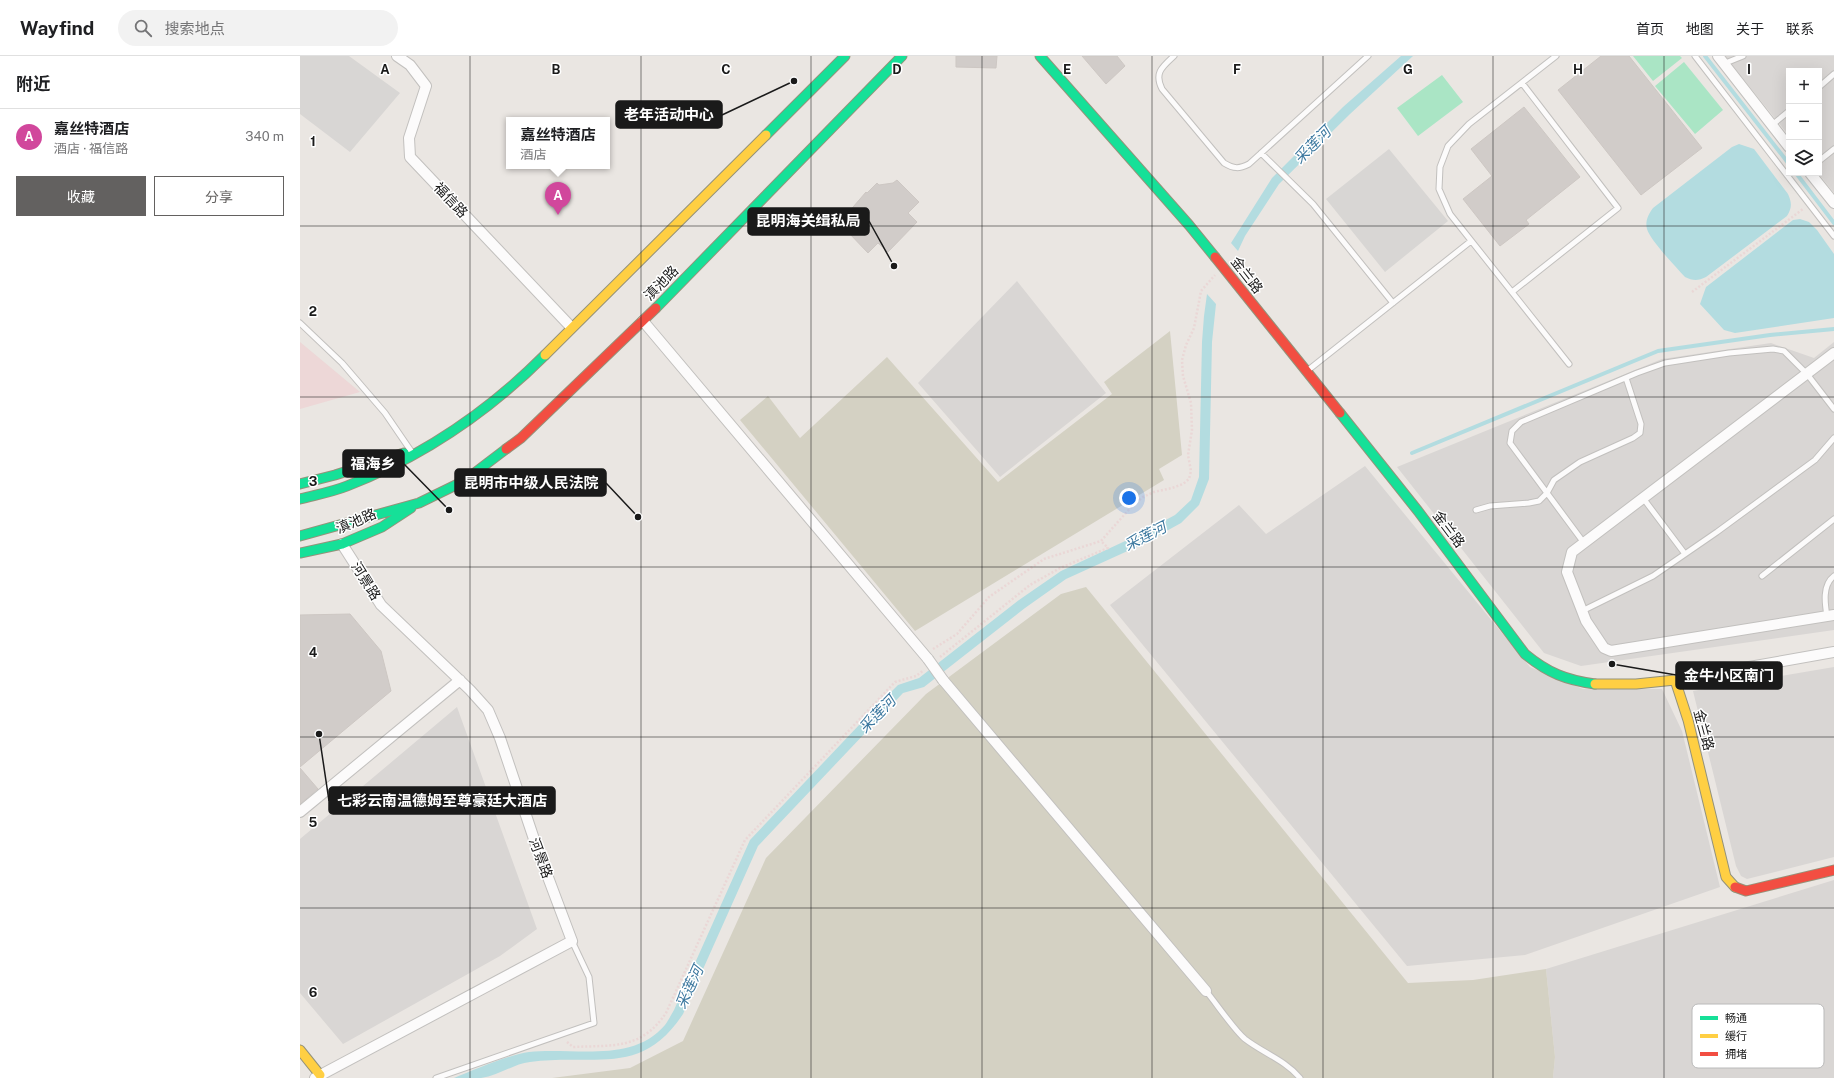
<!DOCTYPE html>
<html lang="zh">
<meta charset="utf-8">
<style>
:root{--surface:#fff;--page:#f2f2f2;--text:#202124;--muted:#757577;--line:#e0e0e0;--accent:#636160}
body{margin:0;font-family:"Public Sans","Noto Sans SC",sans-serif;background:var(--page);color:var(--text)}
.controls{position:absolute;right:12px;top:12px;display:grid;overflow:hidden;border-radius:0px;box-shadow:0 4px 16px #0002}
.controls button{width:36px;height:36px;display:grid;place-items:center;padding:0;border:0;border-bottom:1px solid var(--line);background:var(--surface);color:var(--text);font:20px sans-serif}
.you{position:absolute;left:829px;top:442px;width:14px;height:14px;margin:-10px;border:3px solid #fff;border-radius:50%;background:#1a73e8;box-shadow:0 0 0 6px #1a73e833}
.badge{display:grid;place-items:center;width:26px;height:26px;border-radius:50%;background:var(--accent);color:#fff;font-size:13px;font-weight:700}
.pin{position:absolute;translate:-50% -33px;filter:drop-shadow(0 1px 2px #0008)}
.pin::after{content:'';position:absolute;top:21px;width:14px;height:12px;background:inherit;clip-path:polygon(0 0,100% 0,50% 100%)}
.popup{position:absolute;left:206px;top:61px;width:104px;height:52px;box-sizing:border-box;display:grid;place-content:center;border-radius:0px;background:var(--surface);filter:drop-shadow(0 1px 3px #0005);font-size:13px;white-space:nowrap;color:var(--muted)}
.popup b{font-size:15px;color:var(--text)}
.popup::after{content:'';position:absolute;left:50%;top:100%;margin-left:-8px;border:8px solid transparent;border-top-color:var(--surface)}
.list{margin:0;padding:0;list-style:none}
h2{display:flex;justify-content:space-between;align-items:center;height:52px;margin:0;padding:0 16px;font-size:17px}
h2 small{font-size:13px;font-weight:400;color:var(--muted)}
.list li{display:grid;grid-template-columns:26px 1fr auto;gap:12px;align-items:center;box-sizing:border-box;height:56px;padding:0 16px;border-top:1px solid var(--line)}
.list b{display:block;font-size:15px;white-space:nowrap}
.list p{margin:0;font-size:13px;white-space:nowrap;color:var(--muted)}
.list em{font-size:13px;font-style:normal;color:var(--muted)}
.actions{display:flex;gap:8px;padding:12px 16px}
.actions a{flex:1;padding:9px 0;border:1px solid var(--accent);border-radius:0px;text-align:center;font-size:14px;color:var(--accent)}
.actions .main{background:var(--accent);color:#fff}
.icon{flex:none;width:22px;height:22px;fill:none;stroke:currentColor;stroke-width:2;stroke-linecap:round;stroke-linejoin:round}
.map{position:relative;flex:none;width:1534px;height:1022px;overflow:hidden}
header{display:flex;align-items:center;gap:24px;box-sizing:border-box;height:56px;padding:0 20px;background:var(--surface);border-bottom:1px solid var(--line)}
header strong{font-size:19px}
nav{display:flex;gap:22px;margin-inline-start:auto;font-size:14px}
.search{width:280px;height:36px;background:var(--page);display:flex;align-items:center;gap:10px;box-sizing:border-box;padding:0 14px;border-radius:22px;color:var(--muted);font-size:15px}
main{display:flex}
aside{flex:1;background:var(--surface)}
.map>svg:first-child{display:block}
.residential{fill:#d9d6d4}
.commercial{fill:#edd7d7}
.construction{fill:#d4d1c3}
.pitch{fill:#aae5c5}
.parking{fill:#d8d6d4}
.water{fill:#b3dce0}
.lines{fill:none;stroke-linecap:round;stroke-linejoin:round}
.stream{stroke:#b3dce0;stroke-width:4}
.building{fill:#d1ccc9;stroke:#cdc7c3}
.lane-casing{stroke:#c2c0be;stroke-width:7}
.street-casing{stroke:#c2c0be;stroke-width:12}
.fast-casing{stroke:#94927a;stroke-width:11}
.slow-casing{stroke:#94927a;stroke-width:11}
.jam-casing{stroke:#94927a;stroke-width:11}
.path{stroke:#ead7d6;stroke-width:2.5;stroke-dasharray:2 2;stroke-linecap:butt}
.lane{stroke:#fcfbfb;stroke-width:5}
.street{stroke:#fcfbfb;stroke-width:10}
.fast{stroke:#16e098;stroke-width:9}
.slow{stroke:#ffcf43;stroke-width:9}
.jam{stroke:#f24e42;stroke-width:9}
.street-bridge-casing{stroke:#c2c0be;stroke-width:12;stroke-linecap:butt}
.street-bridge{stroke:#fcfbfb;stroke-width:10}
.grid{fill:none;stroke:#1a1a1a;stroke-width:1;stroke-opacity:0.55}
.labels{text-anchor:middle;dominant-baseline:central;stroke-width:3;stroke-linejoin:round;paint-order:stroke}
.street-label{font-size:14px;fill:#1a1a1a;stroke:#fff}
.water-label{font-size:15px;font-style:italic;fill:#3c789f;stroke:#fff}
.key{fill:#fff;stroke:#bababa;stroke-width:1}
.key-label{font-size:11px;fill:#1a1a1a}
.grid-label{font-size:13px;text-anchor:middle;font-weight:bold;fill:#1a1a1a;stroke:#fff;stroke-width:3;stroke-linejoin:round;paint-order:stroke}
.leader{fill:none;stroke:#1a1a1a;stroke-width:1.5}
.callout-dot{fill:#1a1a1a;stroke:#fff;stroke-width:1.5}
.callout{fill:#1a1a1a;stroke:#1a1a1a;stroke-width:1.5}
.callout-label{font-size:15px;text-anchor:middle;font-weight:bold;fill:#fff}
</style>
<header>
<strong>Wayfind</strong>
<div class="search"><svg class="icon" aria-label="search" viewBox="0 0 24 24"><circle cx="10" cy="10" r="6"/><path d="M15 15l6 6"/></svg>搜索地点</div>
<nav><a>首页</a><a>地图</a><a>关于</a><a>联系</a></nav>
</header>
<main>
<aside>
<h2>附近<small></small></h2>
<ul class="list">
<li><span class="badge" style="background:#d1479c">A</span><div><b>嘉丝特酒店</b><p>酒店 · 福信路</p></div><em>340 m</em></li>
</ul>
<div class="actions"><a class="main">收藏</a><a>分享</a></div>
</aside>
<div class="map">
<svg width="1534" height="1022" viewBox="0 0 1534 1022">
<rect width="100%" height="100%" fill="#eae6e2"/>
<path class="residential" d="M1425 0H1534V137L1518 117 1519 15H1489V80Z
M717 225 806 337 700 421 618 327Z
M1534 286V574L1281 610 1244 597 1097 411 1362 303 1471 287 1514 302Z
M1065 410 1230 611 1283 633H1362L1382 675 1420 831 1225 899 1107 910 810 549 939 449 966 478Z
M1534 611V801L1447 823 1441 820 1436 810 1393 635Z
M157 651 237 873 200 900 43 988 0 937V783Z
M1534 824V1022H1253L1255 1001 1246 913Z"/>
<path class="commercial" d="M0 286 60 336 0 353Z"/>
<path class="construction" d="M870 275 882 399 859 413 864 424 615 575 440 364 468 340 500 382 587 301 698 426 812 338 804 326Z
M786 531 1108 927 1173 924 1246 913 1255 1001 1253 1022H252L330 1012 383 985 466 802 626 638 761 538Z"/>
<path class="pitch" d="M1333 0H1380L1382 2 1353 25Z
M1384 6 1423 54 1395 78 1355 30Z
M1142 19 1163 46 1118 80 1097 52Z"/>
<path class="parking" d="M0 0H49L100 37 50 96 0 58Z
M1089 93 1148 165 1085 216 1026 143Z"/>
<path class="water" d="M1101 0H1113L1050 58 979 128 945 180 938 195 931 187 972 122 1043 51Z
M1439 88 1454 93 1488 138C1492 147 1492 152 1487 160L1406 221C1398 225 1393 225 1385 221 1376 211 1350 184 1347 173 1345 165 1348 159 1353 152L1432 91Z
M1500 163 1509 166 1517 174 1534 198V262L1435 277 1424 274 1400 248 1406 231 1493 164Z
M907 238 916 248 912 286 909 423 899 449 881 467 843 488 766 523 725 552 624 631 603 637 585 656 458 790 383 958C341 1022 294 997 230 1006 213 1008 198 1020 181 1022 172 1022 162 1022 154 1022 174 1014 208 999 229 996 273 991 332 1008 365 969 368 965 371 959 374 954L450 784 578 649 598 629 619 622 719 544 761 515 838 479 875 459 891 444 899 421 902 286 904 260Z"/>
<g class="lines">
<path class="stream" d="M1405 0 1489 108
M1496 117 1534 167
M1112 397 1358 295 1470 279 1534 273"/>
</g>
<path class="building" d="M656 0H697L696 12 656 11Z
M782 0H817L825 10 806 28Z
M1301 0H1329L1402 92 1341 139 1258 34Z
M1224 51 1280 121 1226 164 1229 168 1200 190 1163 143 1192 120 1171 93Z
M597 124 619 146 608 157 617 166 588 196 578 187 568 197 548 176 551 162 547 158 566 136 567 137 577 127 579 129 593 127Z
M50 558 81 595 91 635 0 711V559Z
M0 712 18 733 0 748Z"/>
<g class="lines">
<g class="lane-casing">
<path id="lane" d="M874 0C862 11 854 17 862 33L924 107C934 113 939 113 949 108L1068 0
M1256 0 1169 68 1148 90 1140 111 1139 133 1150 158 1269 308
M1395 0 1534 180
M1423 8 1443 0
M1519 31 1534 18
M1472 69 1489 55
M961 97 1013 148 1093 247
M1519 105 1534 93
M1212 236 1318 152 1222 27
M0 267 42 307 85 357 111 395
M1007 315 1171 185
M1343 442 1385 498
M1176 454 1190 450 1229 447 1239 445 1247 437 1254 424 1280 406 1333 382 1340 377 1341 368 1326 322
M1284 487 1210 387 1212 375 1221 366 1337 317 1365 307 1429 297 1473 293 1484 295 1507 318 1534 353
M1462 520 1534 463
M1282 555 1353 520 1417 476 1515 404 1534 382
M1527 560C1525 548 1522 529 1534 520
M906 935C916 947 934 974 945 983 963 997 985 1004 1000 1022
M136 1022 294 967 289 921 272 885"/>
</g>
<g class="street-casing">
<path id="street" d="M97 0 110 9 126 30 109 82 110 101 271 271
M1418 0 1489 91
M1510 117 1534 147
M343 265 628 603
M1534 297 1272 496 1267 516 1286 565 1304 592 1311 595 1534 559
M643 624 906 935
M1375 624 1534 596
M0 756 160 624
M15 1022 272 885 237 792 200 682 188 654 170 634 81 549 42 488"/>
</g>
<g class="fast-casing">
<path id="fast" d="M740 0 889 169 915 201
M466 79 545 0
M356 252 602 0
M1040 357 1118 455 1225 598C1248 617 1266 624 1295 628
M0 428 35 419 104 397
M0 443C15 439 32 436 47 430 121 401 189 355 245 299
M0 480 119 447 164 425 206 393
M0 497 42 488 82 471 111 452"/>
</g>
<g class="slow-casing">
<path id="slow" d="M245 299 466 79
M1295 628H1336L1375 624 1388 664 1426 821 1435 831
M0 994 20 1019"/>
</g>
<g class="jam-casing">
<path id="jam" d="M915 201 1040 357
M206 393 221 382 356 252
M1435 831 1446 835 1534 814"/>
</g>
<path class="path" d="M1392 236 1503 153
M633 593 657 578 689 541 744 503 801 485 833 449 843 441 854 436 872 432 883 428 889 423 891 415 888 399 892 374 891 347 883 320 882 304 886 289 894 272 901 235 915 219
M640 601 730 529 760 512 808 492 801 485
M267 986 273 991C313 989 341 994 366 957L445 784 595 626 616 620 624 614"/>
<use href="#lane" class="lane"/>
<use href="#street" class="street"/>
<use href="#fast" class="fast"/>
<use href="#slow" class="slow"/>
<use href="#jam" class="jam"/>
<g class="street-bridge-casing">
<path id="street-bridge" d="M628 603 643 624"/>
</g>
<use href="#street-bridge" class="street-bridge"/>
</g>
<path class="grid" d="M170 0V1022M341 0V1022M511 0V1022M682 0V1022M852 0V1022M1023 0V1022M1193 0V1022M1364 0V1022M0 170H1534M0 341H1534M0 511H1534M0 681H1534M0 852H1534"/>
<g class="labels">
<g class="street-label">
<text transform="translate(151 144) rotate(47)">福信路</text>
<text transform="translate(947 219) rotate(52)">金兰路</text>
<text transform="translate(361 227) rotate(-46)">滇池路</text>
<text transform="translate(56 465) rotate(-23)">滇池路</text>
<text transform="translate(1149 473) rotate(53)">金兰路</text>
<text transform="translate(66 525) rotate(58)">河景路</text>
<text transform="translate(1404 674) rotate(75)">金兰路</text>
<text transform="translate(241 802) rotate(70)">河景路</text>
</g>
<g class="water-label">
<text transform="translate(1012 89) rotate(-45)">采莲河</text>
<text transform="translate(845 480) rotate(-27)">采莲河</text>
<text transform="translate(577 658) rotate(-46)">采莲河</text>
<text transform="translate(389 931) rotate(-65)">采莲河</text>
</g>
</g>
<rect x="1392" y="948" width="132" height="64" rx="6" class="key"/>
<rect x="1400" y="960" width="18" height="4" fill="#16e098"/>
<rect x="1400" y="978" width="18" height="4" fill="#ffcf43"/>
<rect x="1400" y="996" width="18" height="4" fill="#f24e42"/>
<g class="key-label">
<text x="1425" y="966">畅通</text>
<text x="1425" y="984">缓行</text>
<text x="1425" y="1002">拥堵</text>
</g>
<g class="grid-label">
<text x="85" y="18">A</text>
<text x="256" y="18">B</text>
<text x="426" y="18">C</text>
<text x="597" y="18">D</text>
<text x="767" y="18">E</text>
<text x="937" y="18">F</text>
<text x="1108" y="18">G</text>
<text x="1278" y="18">H</text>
<text x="1449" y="18">I</text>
<text x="13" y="90">1</text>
<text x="13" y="260">2</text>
<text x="13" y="430">3</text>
<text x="13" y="601">4</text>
<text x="13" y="771">5</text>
<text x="13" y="941">6</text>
</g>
<path class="leader" d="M494 25L422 59M594 210L569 165M149 454L104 408M338 461L306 427M1312 608L1376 619M19 678L29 745"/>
<g class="callout-dot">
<circle cx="494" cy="25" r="4"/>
<circle cx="594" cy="210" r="4"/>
<circle cx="149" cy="454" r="4"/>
<circle cx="338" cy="461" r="4"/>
<circle cx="1312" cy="608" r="4"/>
<circle cx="19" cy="678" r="4"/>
</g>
<g class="callout">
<rect x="316" y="45" width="106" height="27" rx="4"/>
<rect x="448" y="152" width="121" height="27" rx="4"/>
<rect x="43" y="394" width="61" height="27" rx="4"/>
<rect x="155" y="413" width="151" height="27" rx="4"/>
<rect x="1376" y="606" width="106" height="27" rx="4"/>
<rect x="29" y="731" width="226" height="27" rx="4"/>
</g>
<g class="callout-label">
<text x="369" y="64">老年活动中心</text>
<text x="508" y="170">昆明海关缉私局</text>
<text x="73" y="413">福海乡</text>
<text x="231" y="432">昆明市中级人民法院</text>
<text x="1429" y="625">金牛小区南门</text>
<text x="142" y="750">七彩云南温德姆至尊豪廷大酒店</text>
</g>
</svg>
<div class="controls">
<button>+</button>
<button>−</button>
<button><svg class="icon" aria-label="layers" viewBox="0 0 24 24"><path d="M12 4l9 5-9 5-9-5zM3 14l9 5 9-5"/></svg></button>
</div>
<div class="you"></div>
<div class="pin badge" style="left:258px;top:159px;background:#d1479c">A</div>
<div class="popup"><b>嘉丝特酒店</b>酒店</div>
</div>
</main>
